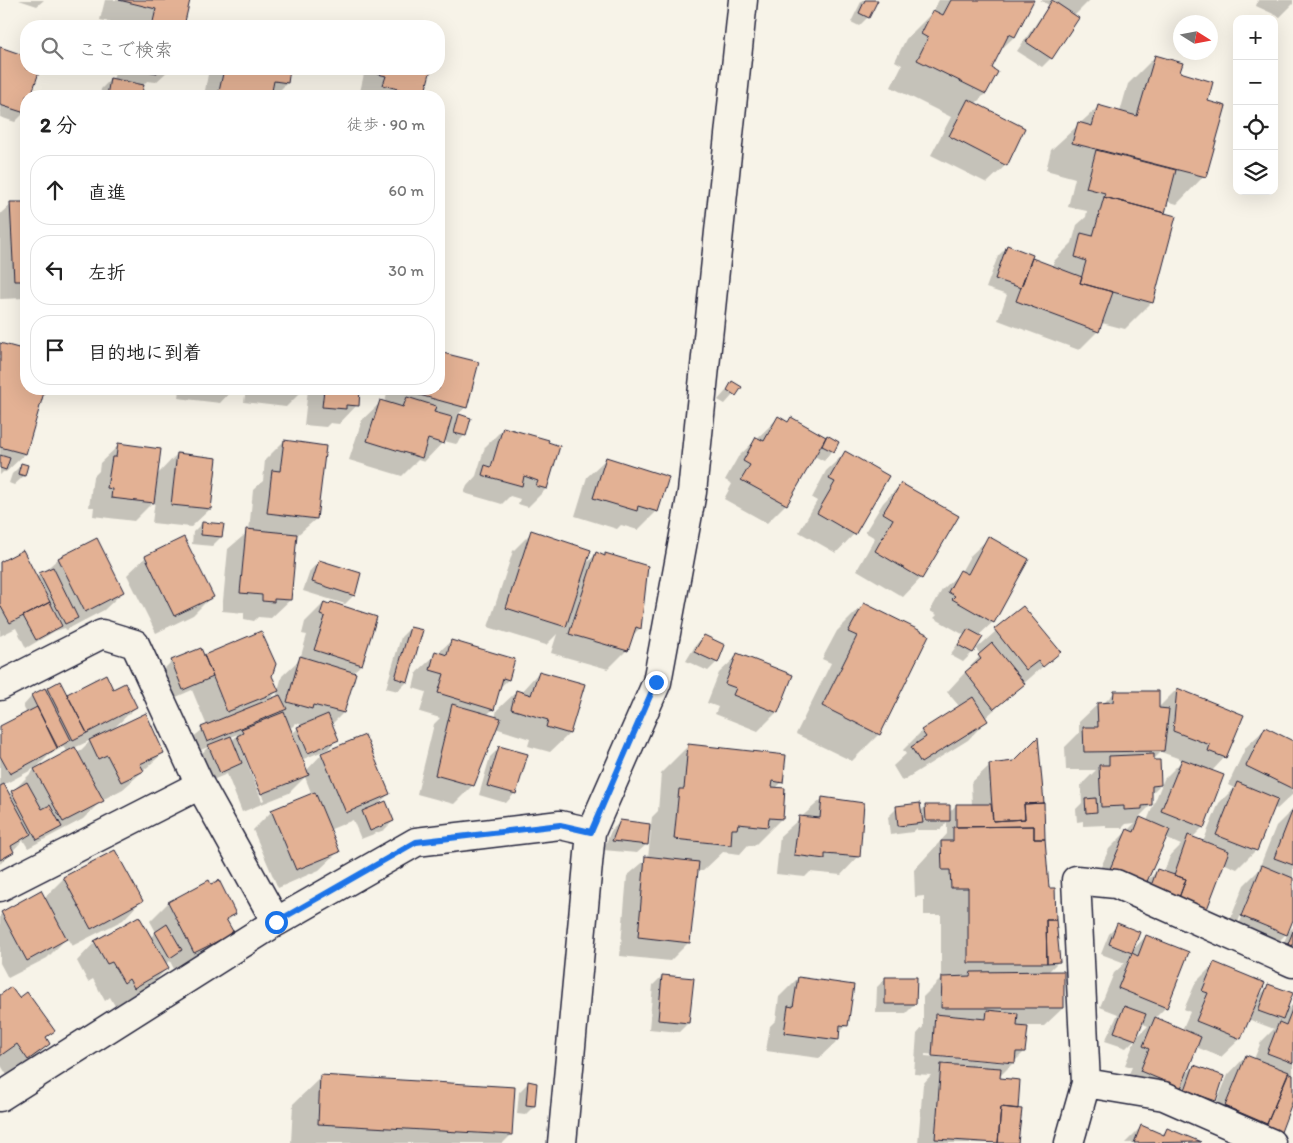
<!DOCTYPE html>
<html lang="ja">
<meta charset="utf-8">
<style>
:root{--surface:#fff;--page:#f2f2f2;--text:#222;--muted:#767676;--line:#e0e0e0}
body{margin:0;font-family:Itim,"Klee One",sans-serif;background:var(--page);color:var(--text)}
.controls{position:absolute;right:15px;top:15px;display:grid;overflow:hidden;border-radius:10px;box-shadow:0 5px 20px #0002}
.controls button{width:45px;height:45px;display:grid;place-items:center;padding:0;border:0;border-bottom:1px solid var(--line);background:var(--surface);color:var(--text);font:25px sans-serif}
.compass{position:absolute;left:1173px;top:15px;width:45px;height:45px;border-radius:50%;background:var(--surface);box-shadow:0 5px 20px #0002;rotate:101deg}
.stop{position:absolute;width:15px;height:15px;margin:-11px;border:4px solid #1a73e8;border-radius:50%;background:#fff}
.stop.end{background:#1a73e8;border-color:#fff;box-shadow:0 1px 5px #0008}
.list{margin:0;padding:0;list-style:none}
h2{display:flex;justify-content:space-between;align-items:center;height:65px;margin:0;padding:0 20px;font-size:21px}
h2 small{font-size:16px;font-weight:400;color:var(--muted)}
.list li{display:grid;grid-template-columns:32px 1fr auto;gap:15px;align-items:center;box-sizing:border-box;height:70px;margin:0 10px 10px;padding:0 10px;border:1px solid var(--line);border-radius:20px}
.list b{display:block;font-size:19px;white-space:nowrap}
.list em{font-size:16px;font-style:normal;color:var(--muted)}
.icon{flex:none;width:28px;height:28px;fill:none;stroke:currentColor;stroke-width:2;stroke-linecap:round;stroke-linejoin:round}
.map{position:relative;flex:none;width:1293px;height:1143px;overflow:hidden}
.search{position:absolute;background:var(--surface);box-shadow:0 5px 20px #0002;left:20px;top:20px;width:425px;height:55px;display:flex;align-items:center;gap:12px;box-sizing:border-box;padding:0 18px;border-radius:20px;color:var(--muted);font-size:19px}
.panel{position:absolute;background:var(--surface);box-shadow:0 5px 20px #0002;left:20px;top:90px;width:425px;height:305px;border-radius:20px}
.map>svg:first-child{display:block}
.shadow{fill:#0003;fill-rule:evenodd}
.building{fill:#e3b194;stroke:#22223b}
.lines{fill:none;stroke-linecap:round;stroke-linejoin:round}
.minor-casing{stroke:#22223b;stroke-width:31}
.minor{stroke:#f7f3e8;stroke-width:28}
.route{stroke:#1a73e8;stroke-width:6}
</style>
<div class="map">
<svg width="1293" height="1143" viewBox="0 0 1293 1143">
<rect width="100%" height="100%" fill="#f7f3e8"/>
<filter id="ink" filterUnits="userSpaceOnUse"><feTurbulence type="fractalNoise" baseFrequency=".02" numOctaves="2"/><feDisplacementMap in="SourceGraphic" scale="10" xChannelSelector="R" yChannelSelector="G"/><feConvolveMatrix kernelMatrix="1 2 1 2 8 2 1 2 1" color-interpolation-filters="sRGB"/></filter>
<g filter="url(#ink)">
<path class="shadow" d="M19 0H44L37 6Z
M105 0H189L183 26H130L100 20Z
M862 0H877L868 17 859 26 851 22Z
M939 0H1033L1014 37 998 52 990 69 996 72 985 94 975 104 1006 165 987 183 931 155 951 117 891 87 902 65 895 61 906 39 932 13Z
M1040 0H1090L1074 16 1051 58 1042 67 1017 51 1049 5Z
M1258 0H1293V4L1280 17 1256 6Z
M1 48 26 57V69H39L29 96H26L24 113 15 122 0 117Z
M1155 57 1179 73 1206 102 1204 176 1177 204 1167 201 1162 214 1152 302 1125 329 1102 323 1098 331 1079 350 998 320 1007 295 986 288 998 256 1007 247 1053 267 1054 261 1072 243 1077 225 1086 217 1087 211 1068 207 1075 178 1046 170 1051 150 1099 106 1120 112 1128 84Z
M116 69H170L156 82 147 81 142 86 140 96H100L101 89 110 80H113Z
M209 69H289L287 83 274 96H276H204Z
M361 69H429L422 96H367L368 94 360 92 364 74 360 73Z
M26 203V298L0 299V214L11 204Z
M0 344 26 351V389H44L25 454 6 472H3L0 475Z
M439 353 477 363 466 407 457 415 469 419 465 435 456 444 444 441 424 462 418 460 402 476 349 460 362 420 381 402 385 403 388 389H439Z
M733 383 740 387 725 404 718 400Z
M131 389H163L160 392Z
M179 389H233L220 403 178 398Z
M246 389H304L286 407 244 402Z
M308 389H359L357 405 339 424 330 423 326 427 304 425Z
M778 418 787 423 791 419 837 443 824 461 814 456 786 504 767 523 724 499 732 484 725 480 738 457Z
M504 428 546 489 528 507 518 504 520 499 510 496 502 504 464 493 467 486 476 476 485 447Z
M284 441 316 519 295 537 290 600 271 618 258 617 254 621 244 619V613L222 611 228 549 249 531 253 490 263 481 265 460Z
M119 445 157 475 177 454 210 509 191 527 152 523 155 500 134 521 93 516 94 507H89L93 477 99 471 100 463Z
M845 453 854 534 836 553 799 532 817 501 812 498 826 471Z
M606 459 657 511 638 530 621 525 617 529 575 516 587 477Z
M22 464 26 466 24 476 14 485 9 483 12 474Z
M901 484 921 578 903 597 857 570 875 538 865 532 883 503Z
M202 523 221 537 212 546 192 544 193 532Z
M532 532 585 565 596 554 603 557 606 554 640 628 632 636 627 650 608 669 551 653 557 634 546 645 488 627 513 551Z
M989 538 993 622 978 636 981 637 972 653 963 662 950 655 964 635 934 618 937 615 930 611 942 590 961 572 970 556Z
M97 540 123 592 104 610 66 630 65 628 55 631 26 648 16 628 0 636V564L36 578 58 559Z
M146 557 212 596 193 615 156 633 127 575Z
M319 561 354 595 345 604 303 591 310 571Z
M324 603 376 618 361 665 352 673 343 713 331 725 337 739 328 749 301 760 306 771 322 754 389 794 376 806 393 821 384 830 361 839 353 820 329 830 338 852 319 870 278 888 253 830 272 811 312 795 305 777 289 793 242 812 227 774 210 781 199 756 208 747 198 751 192 738 207 726 192 690 174 698 163 670 172 661 203 656 260 632 271 676 277 691 268 701 276 698 282 676 300 659 307 635 302 634 305 622ZM296 723 303 725 291 734 288 726 292 727ZM238 734 232 741 230 737ZM238 740H240L264 800 262 801Z
M864 604 879 734 852 761 796 734 831 663 822 659 837 631Z
M1023 607 1059 652 985 718 986 721 968 740 902 781 893 766 906 754 903 750 922 731 960 707 947 692 981 655 976 649Z
M410 628 407 682 398 691 386 688 401 637Z
M704 636 717 662 708 671 686 661 695 646Z
M451 641 508 680 499 688 493 709 487 715 495 718 497 710 516 692 520 693 539 672 569 734 550 752 528 746 530 739 495 728 473 785 454 804 417 794 434 724 440 718 420 712 426 692 413 688 417 672Z
M738 655 777 712 758 731 715 714 718 707 707 703 719 673Z
M106 676 113 690 136 707 113 729 163 753 123 789 102 800 83 819 28 848 23 840 0 864V727L27 714 23 706 32 696 59 683 66 696ZM91 740 77 754 74 748ZM63 747 68 752 35 769 9 795 3 785 37 767 49 755Z
M1177 689 1242 716 1225 757 1211 772 1203 827 1192 838 1203 842 1219 803 1234 788 1228 785 1246 747 1265 729 1293 743V794L1277 809 1273 807 1256 850 1237 869 1223 863 1206 908 1188 927 1142 898 1147 883 1126 904 1091 889 1109 849 1135 823 1126 824 1122 828H1106V825L1083 826V821L1077 822 1076 809 1082 803 1081 785 1096 770H1066L1065 747 1079 733V722L1098 704H1103L1114 693 1158 708ZM1161 752 1183 760 1164 779 1147 821 1139 817 1151 805V794L1160 785 1153 760ZM1165 838 1181 845 1170 856 1164 872 1158 870 1146 882Z
M688 746 782 782 776 788 781 819 754 846 748 845 740 854 723 852 703 871H696L689 942 670 961 620 956 627 876 648 858 651 831H648L647 844 637 853 603 850 611 831 620 822 651 825 652 817 658 811 661 773Z
M499 748 515 793 506 803 479 795 490 757Z
M990 765 1047 890 1058 962 1048 972 1063 1008 1044 1026H1026L1024 1052 999 1077 1017 1143H918L923 1084 931 1075 914 1074 917 1034 923 1027V997L941 979V915H924V896L915 897 914 870 947 834V822L940 830H917V828L913 832 890 835 888 817 897 808 920 812 926 806 949 813 956 805H972L971 783ZM925 1054 1008 1061 1006 1063 925 1056Z
M823 798 859 856 841 875 810 872 805 877 776 874 780 836Z
M1293 809V917L1286 934 1267 953 1224 935 1244 885 1258 871 1276 826ZM1252 888H1254L1240 922H1238Z
M64 878 141 901 123 920 72 946 67 938 47 958 8 978 0 963V915L44 898Z
M211 886 235 914 226 922 232 933 214 952 175 971 170 961 165 964 167 968 149 987 115 1006 110 997 105 1001 93 979 88 982 77 961 95 942 150 938 156 932 150 921 168 903Z
M1118 925 1132 951 1146 936 1166 1007 1154 1019 1182 1030 1190 1012 1184 1009 1196 982 1215 963 1258 997 1269 986 1286 1011 1293 1004V1097L1279 1131 1270 1140 1207 1125 1228 1075 1246 1056 1254 1059 1261 1042 1274 1029 1248 1019 1240 1039 1221 1057 1196 1047 1184 1077 1194 1066 1214 1100 1205 1109 1176 1099 1181 1085 1161 1106 1122 1090 1132 1067 1125 1065 1136 1038 1126 1048 1105 1041 1118 1014 1100 1007 1114 973 1125 963 1101 954 1109 934ZM1141 1023 1148 1026 1136 1038Z
M1293 927V958L1279 953 1288 933Z
M662 976 688 1023 679 1032 649 1029 653 985Z
M798 978 847 1025 838 1034V1040L819 1058 766 1051 770 1026 776 1020 779 997Z
M886 978 915 1004 906 1013H876L877 987Z
M0 997 19 1000 53 1031 45 1039 49 1044 30 1062 9 1078 0 1064Z
M321 1077 511 1135 503 1143H291L293 1104Z
M528 1083 534 1106 525 1115 517 1114 519 1092Z
M1141 1127 1162 1135 1167 1129 1199 1142 1125 1143Z"/>
<path class="building" d="M119 0H190L184 26H152L156 9Z
M865 0H878L869 18 859 13Z
M951 0H1034L1015 37 1009 34 992 68 998 72 986 94 917 60 928 38 921 34 933 10 943 15Z
M1052 0 1079 18 1052 59 1026 42Z
M0 47 26 56V69H40L31 96H26L25 113 0 105Z
M1155 55 1183 63 1180 72 1213 82 1208 101 1226 106 1206 177 1072 143 1078 122 1092 126 1098 105 1137 116Z
M137 69H158L157 73Z
M224 69H290L288 83 274 81 271 96H218Z
M379 69H431L424 96 383 85 386 76 378 74Z
M110 78 144 85 141 96H107Z
M968 99 1025 128 1007 166 949 136Z
M1096 150 1176 170 1165 213 1104 197 1105 193 1086 188Z
M1104 197 1176 216 1153 303 1080 283 1086 261 1075 257 1081 233 1093 236Z
M10 202H26V281H14Z
M1007 245 1033 255 1021 288 995 279Z
M1032 258 1082 277 1080 283 1113 292 1099 332 1016 301Z
M0 343 26 350V389H45L26 454 0 447Z
M439 352 479 362 467 408 401 390 439 389Z
M732 381 742 387 736 396 727 390Z
M324 389H360L359 406 346 405V409L322 407Z
M407 397 436 406 434 412 452 417 444 444 428 439 422 458 367 441 380 400 403 407Z
M459 414 471 418 466 436 454 433Z
M778 416 788 422 791 417 826 437 787 505 741 480 750 465 743 461 756 437 764 441Z
M503 427 549 440 548 442 560 446 547 489 536 486 538 481 524 476 522 486 482 475 485 465 491 467Z
M827 435 839 442 834 452 822 446Z
M284 440 326 446 317 519 267 513 272 470 280 471Z
M118 443 161 449 154 503 111 498 112 489 107 488 112 457H116Z
M845 451 889 476 855 535 817 513 835 482 829 479Z
M177 453 217 458 211 509 171 505Z
M0 455 10 458 6 470 0 468Z
M606 457 669 477 658 512 638 506 637 511 593 498Z
M21 463 28 465 25 476 18 474Z
M901 483 959 516 922 579 875 551 893 519 883 513Z
M202 522 224 524 222 537 201 535Z
M246 529 297 534 291 600 274 599V602L262 601V595L240 593Z
M531 530 591 550 566 627 506 608Z
M988 536 1029 559 994 623 952 599 955 596 948 592 960 570 968 574Z
M184 537 214 597 174 616 145 556Z
M97 538 124 592 85 612 58 558Z
M23 550 50 602 10 623 0 605V562Z
M596 552 605 556V553L648 566 641 629 636 627 628 651 569 634Z
M319 560 361 573 355 596 312 582Z
M53 567 78 618 65 624 39 573Z
M50 602 62 626 36 640 23 616Z
M324 602 329 604 331 602 377 617 362 665 314 650 325 617 320 615Z
M864 603 929 635 880 735 822 706 857 636 848 632Z
M1023 606 1061 652 1043 667 1038 661 1026 670 994 629Z
M410 627 423 630 408 682 395 678Z
M968 629 983 637 973 653 958 645Z
M261 631 276 664 272 676 279 691 227 712 204 655Z
M704 635 725 645 718 663 694 652Z
M451 640 515 659 509 680 503 678 494 710 438 693 444 674 430 670 435 651 447 655Z
M992 643 1025 684 994 709 965 672 981 659 978 655Z
M201 648 213 677 183 690 171 660Z
M737 653 793 675 778 713 733 695 736 688 725 684Z
M300 656 356 673 344 713 313 705 312 709 287 702Z
M539 671 585 684 570 734 546 727 548 720 511 709 516 690 531 695Z
M106 674 113 689 125 683 137 707 87 733 67 694Z
M60 681 87 733 73 740 47 688Z
M45 688 71 740 57 748 31 695Z
M1177 688 1244 715 1226 758 1208 751 1210 745 1173 731Z
M1114 691H1159V708L1169 709 1164 751 1084 752 1083 727H1098L1097 703 1113 702Z
M280 695 287 709 207 742 201 727Z
M973 697 988 721 921 763 911 747 926 737 921 730Z
M452 704 501 718 474 786 435 775Z
M37 707 58 748 10 774 0 756V726Z
M284 712 309 775 261 794 237 736 243 733 241 729Z
M146 713 164 753 140 764 144 771 121 782 107 755 98 759 89 740Z
M328 714 339 740 308 753 297 727Z
M1265 727 1293 741V789L1246 766Z
M365 735 390 794 346 813 321 753Z
M231 736 242 763 220 773 208 745Z
M1038 737 1044 803 1024 804 1025 819 993 821 989 764 1014 761Z
M688 744 786 755 783 783 773 781 772 787 785 788 783 819 769 818 768 827 738 824 737 829H732L731 845 674 839 679 789H684Z
M499 746 528 754 516 794 487 786Z
M75 747 104 801 63 822 34 769Z
M1154 754V760H1160L1161 785 1152 786V805L1142 806V809L1124 810V806L1101 807 1099 765H1109V756Z
M1182 759 1224 775 1204 828 1161 811Z
M27 782 42 809 50 805 62 827 37 840 11 791Z
M1237 782 1278 799 1257 851 1216 835Z
M4 784 31 834 11 846 14 852 0 860V786Z
M315 792 340 852 296 870 271 810Z
M822 797 864 803 860 857 825 854V859L794 855 799 816 820 818Z
M1096 798 1097 812 1086 813 1085 799Z
M386 801 394 821 370 831 362 811Z
M920 803 923 823 898 826 896 806Z
M1044 803 1045 839H1034V826L956 827V804H991L993 821 1025 819 1024 804Z
M925 805H950V821H926Z
M1293 809V865L1274 858Z
M1140 817 1170 830 1145 886 1109 871 1127 829 1134 832Z
M620 820 650 824 648 845 612 841Z
M1034 826V839H1045L1049 888H1055L1056 920H1046L1047 963H968V888H951L950 870H942L941 841H953V827Z
M1188 835 1229 851 1207 909 1179 898 1186 879 1174 875Z
M115 850 143 901 91 929 63 877Z
M645 856 699 862 690 943 638 937Z
M1262 865 1293 878V920L1287 935 1241 916Z
M1157 869 1186 879 1178 900 1150 889Z
M209 880 211 884 219 880 236 914 226 919 234 933 194 953 168 902Z
M41 890 67 939 27 961 1 912Z
M139 916 169 968 134 988 129 979 124 983 112 962 107 964 94 941Z
M1046 920H1056L1060 962 1047 963Z
M1117 923 1140 932 1132 953 1109 944Z
M167 924 182 950 170 958 155 932Z
M1293 931V946L1288 944Z
M1146 935 1189 952 1167 1008 1118 988 1132 953 1138 956Z
M1214 962 1265 983 1241 1039 1196 1021 1208 993 1202 991Z
M1064 971V1008H941L942 977 970 976 971 972Z
M662 975 694 978 689 1023 658 1020Z
M798 977 854 985 848 1026 840 1025 839 1040 784 1033 788 1006 793 1007Z
M885 977H917L916 1004H885Z
M1268 984 1293 993 1283 1020 1258 1011Z
M11 987 19 998 27 992 55 1031 46 1037 50 1044 28 1060 17 1044 0 1056V995Z
M1124 1006 1146 1014 1136 1040 1114 1032Z
M1293 1007V1063L1267 1053 1279 1022 1286 1025Z
M987 1010 1018 1013 1017 1026 1028 1027 1025 1052H1016L1015 1063 932 1056 935 1014 986 1019Z
M1155 1017 1201 1037 1181 1088 1140 1071 1149 1049 1143 1046Z
M1246 1055 1289 1072 1267 1124 1225 1106Z
M941 1064 1001 1068 1000 1078 1020 1080 1018 1109 1001 1107 998 1143 935 1139Z
M1194 1065 1224 1076 1216 1101 1185 1090Z
M1288 1073 1293 1075V1100L1281 1132 1266 1126Z
M320 1075 515 1087 512 1135 318 1124Z
M528 1081 537 1083 535 1106 526 1105Z
M1001 1107 1022 1109 1018 1143H998Z
M1141 1125 1164 1135 1167 1128 1201 1142 1134 1143Z"/>
<g class="lines">
<g class="minor-casing">
<path id="minor" d="M0 686 102 634 135 644 200 785 276 922
M0 887 200 785
M1086 1083 1164 1096 1271 1143
M0 1097 276 922 416 842 560 825 591 832
M562 1143 591 832 657 682 692 492 743 0
M1069 1143 1086 1083 1076 880 1116 884 1293 963"/>
</g>
<use href="#minor" class="minor"/>
</g>
</g>
<g class="lines" filter="url(#ink)">
<path class="route" d="M276 922 416 842 560 825 591 832 656 682"/>
</g>
</svg>
<div class="controls">
<button>+</button>
<button>−</button>
<button><svg class="icon" aria-label="locate" viewBox="0 0 24 24"><circle cx="12" cy="12" r="6"/><path d="M12 2v4M12 18v4M2 12h4M18 12h4"/></svg></button>
<button><svg class="icon" aria-label="layers" viewBox="0 0 24 24"><path d="M12 4l9 5-9 5-9-5zM3 14l9 5 9-5"/></svg></button>
</div>
<svg class="compass" viewBox="-18 -18 36 36"><path d="M0-13l5 13h-10z" fill="#e53935"/><path d="M0 13l5-13h-10z" fill="#767676"/></svg>
<div class="stop" style="left:276px;top:922px"></div>
<div class="stop end" style="left:656px;top:682px"></div>
<div class="search"><svg class="icon" aria-label="search" viewBox="0 0 24 24"><circle cx="10" cy="10" r="6"/><path d="M15 15l6 6"/></svg>ここで検索</div>
<section class="panel">
<h2>2 分<small>徒歩 · 90 m</small></h2>
<ul class="list">
<li><svg class="icon" aria-label="ahead" viewBox="0 0 24 24"><path d="M12 20V5M6 11l6-6 6 6"/></svg><div><b>直進</b></div><em>60 m</em></li>
<li><svg class="icon" aria-label="left" viewBox="0 0 24 24"><path d="M17 20v-9H6M10 6l-5 5 5 5"/></svg><div><b>左折</b></div><em>30 m</em></li>
<li><svg class="icon" aria-label="arrive" viewBox="0 0 24 24"><path d="M6 21V4h12l-3 4 3 4H6"/></svg><div><b>目的地に到着</b></div></li>
</ul>
</section>
</div>
